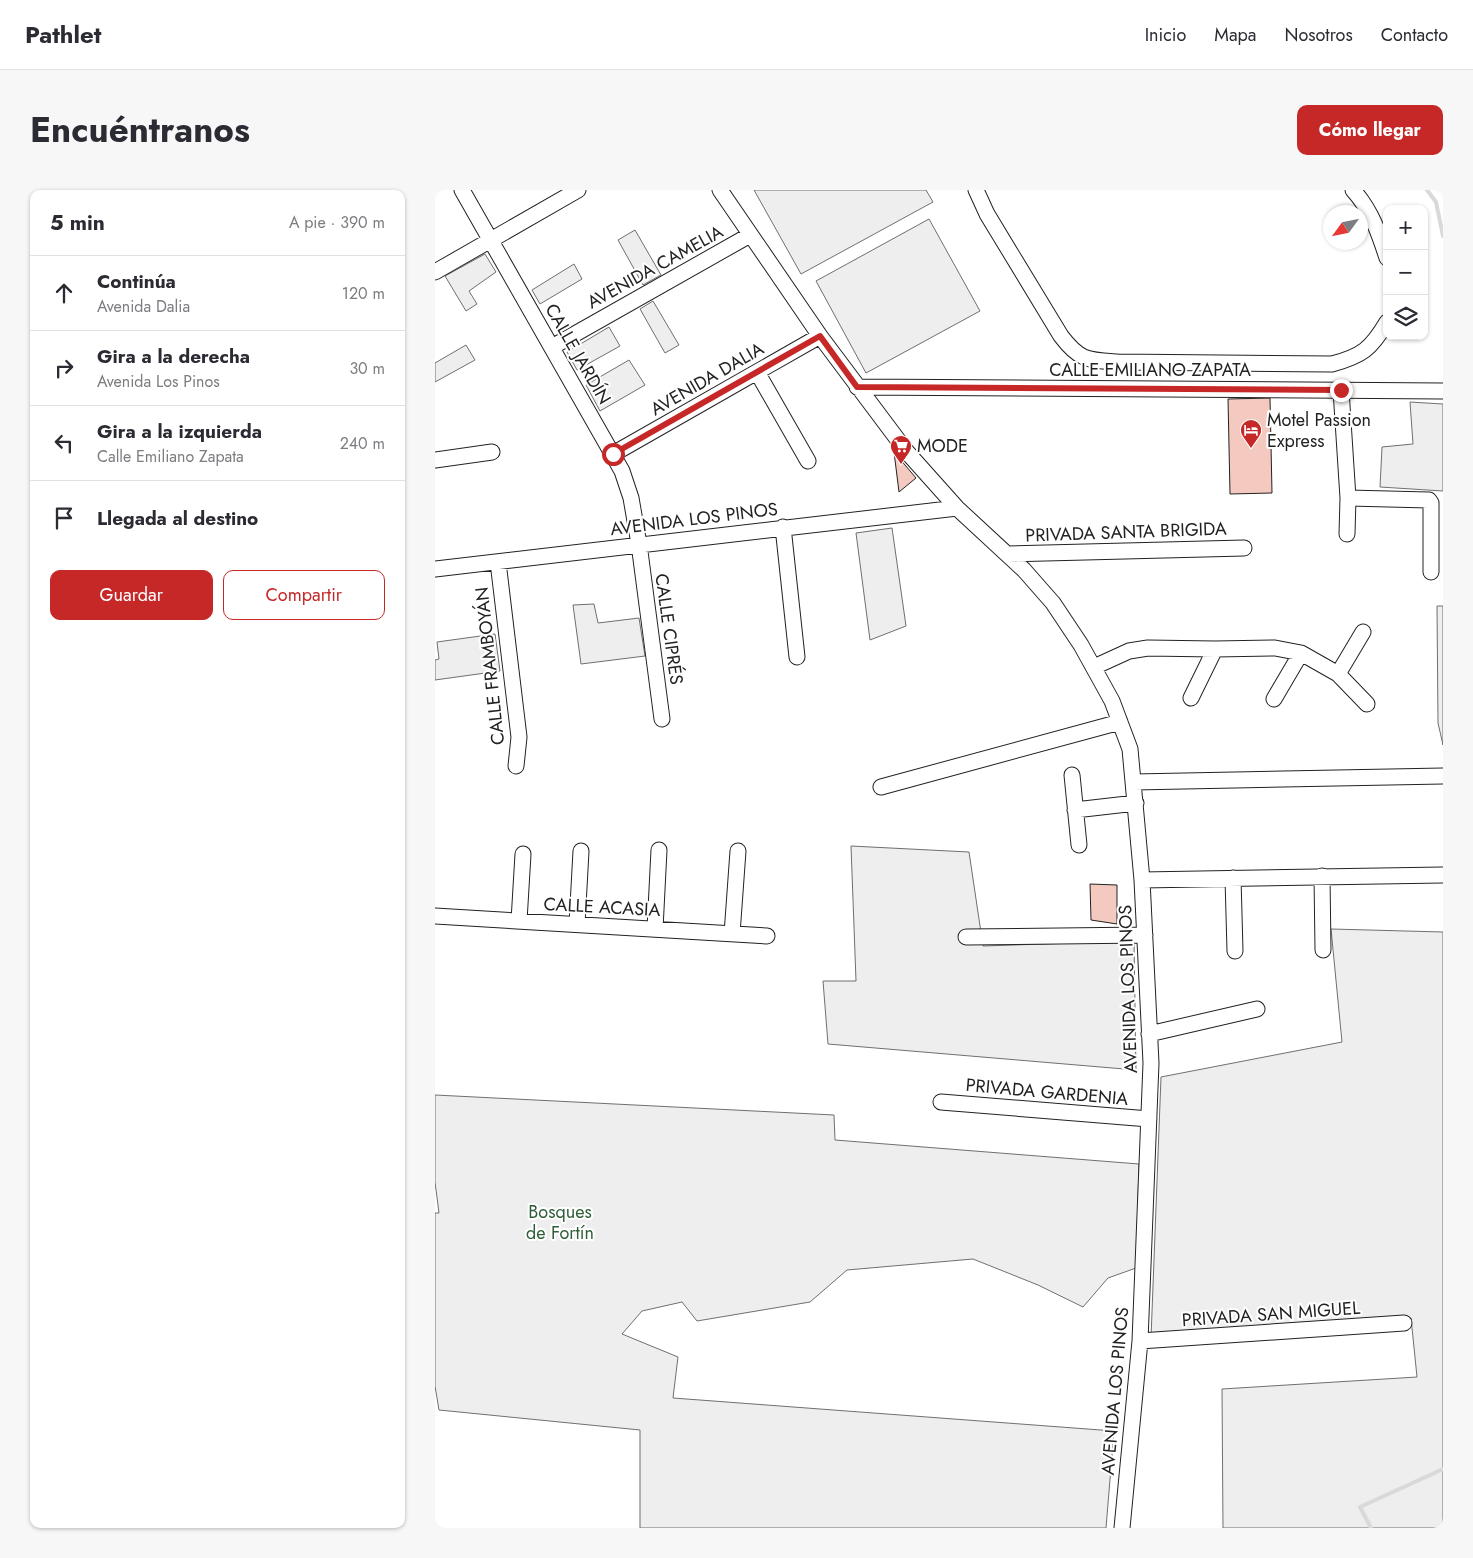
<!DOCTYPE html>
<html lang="es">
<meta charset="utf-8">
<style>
:root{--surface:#fff;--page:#f7f7f7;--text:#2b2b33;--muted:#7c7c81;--line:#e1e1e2;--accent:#c62828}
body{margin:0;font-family:Jost,sans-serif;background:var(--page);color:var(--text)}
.controls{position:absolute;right:15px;top:15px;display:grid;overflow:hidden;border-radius:10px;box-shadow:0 1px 4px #0004}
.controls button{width:45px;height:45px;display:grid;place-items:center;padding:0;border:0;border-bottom:1px solid var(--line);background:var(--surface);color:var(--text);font:25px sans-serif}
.compass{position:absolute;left:888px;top:15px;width:45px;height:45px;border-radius:50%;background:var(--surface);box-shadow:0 1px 4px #0004;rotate:237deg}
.stop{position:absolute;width:15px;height:15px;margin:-11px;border:4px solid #c62828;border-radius:50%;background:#fff}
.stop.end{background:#c62828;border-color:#fff;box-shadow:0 1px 5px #0008}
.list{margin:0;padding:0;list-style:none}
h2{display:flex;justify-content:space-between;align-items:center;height:65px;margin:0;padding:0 20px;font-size:21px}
h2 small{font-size:16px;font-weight:400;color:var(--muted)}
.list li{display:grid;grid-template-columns:32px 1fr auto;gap:15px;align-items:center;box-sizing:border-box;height:75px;padding:0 20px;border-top:1px solid var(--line)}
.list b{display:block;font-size:19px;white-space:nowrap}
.list p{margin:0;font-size:16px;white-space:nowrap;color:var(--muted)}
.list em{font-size:16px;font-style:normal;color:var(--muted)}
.actions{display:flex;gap:10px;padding:15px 20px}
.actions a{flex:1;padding:11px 0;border:1px solid var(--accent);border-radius:10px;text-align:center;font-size:18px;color:var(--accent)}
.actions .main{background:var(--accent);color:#fff}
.icon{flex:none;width:28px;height:28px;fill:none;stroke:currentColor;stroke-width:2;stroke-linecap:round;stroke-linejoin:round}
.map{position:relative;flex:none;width:1008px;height:1338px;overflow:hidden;border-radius:10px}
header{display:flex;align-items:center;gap:30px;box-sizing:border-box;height:70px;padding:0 25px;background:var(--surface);border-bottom:1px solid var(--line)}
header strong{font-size:24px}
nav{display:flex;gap:28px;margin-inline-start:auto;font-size:18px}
.intro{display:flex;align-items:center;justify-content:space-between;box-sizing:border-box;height:120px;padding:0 30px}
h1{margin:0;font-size:35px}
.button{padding:12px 22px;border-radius:10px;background:var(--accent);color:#fff;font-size:18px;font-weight:700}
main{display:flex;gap:30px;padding:0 30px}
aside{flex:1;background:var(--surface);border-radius:10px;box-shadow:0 1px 4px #0004}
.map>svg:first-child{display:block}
.green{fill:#eee;stroke:#6f6f6f}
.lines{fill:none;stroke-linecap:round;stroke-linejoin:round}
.stream{stroke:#d9d9d9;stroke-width:4}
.building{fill:#f3c9c0;stroke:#222}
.minor-casing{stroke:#222;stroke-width:17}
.minor{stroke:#fff;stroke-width:15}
.route{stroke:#c62828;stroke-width:6}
.labels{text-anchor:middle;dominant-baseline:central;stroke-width:4;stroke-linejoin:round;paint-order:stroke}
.street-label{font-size:18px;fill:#222;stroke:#fff}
.poi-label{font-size:18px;fill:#222;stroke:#fff;text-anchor:start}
.park-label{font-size:18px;fill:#2f5e38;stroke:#fff}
</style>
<header>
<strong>Pathlet</strong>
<nav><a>Inicio</a><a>Mapa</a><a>Nosotros</a><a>Contacto</a></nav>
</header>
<div class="intro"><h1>Encuéntranos</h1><a class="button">Cómo llegar</a></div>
<main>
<aside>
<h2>5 min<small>A pie · 390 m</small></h2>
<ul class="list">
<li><svg class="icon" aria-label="ahead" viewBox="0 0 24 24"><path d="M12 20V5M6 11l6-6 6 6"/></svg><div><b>Continúa</b><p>Avenida Dalia</p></div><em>120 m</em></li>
<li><svg class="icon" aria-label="right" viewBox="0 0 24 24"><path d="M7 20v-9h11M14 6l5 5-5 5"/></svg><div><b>Gira a la derecha</b><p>Avenida Los Pinos</p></div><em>30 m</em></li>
<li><svg class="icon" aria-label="left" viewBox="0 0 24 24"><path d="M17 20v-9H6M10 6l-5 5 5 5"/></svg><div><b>Gira a la izquierda</b><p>Calle Emiliano Zapata</p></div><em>240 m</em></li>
<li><svg class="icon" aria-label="arrive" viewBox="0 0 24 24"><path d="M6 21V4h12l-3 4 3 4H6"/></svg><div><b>Llegada al destino</b></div></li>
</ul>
<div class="actions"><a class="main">Guardar</a><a>Compartir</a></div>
</aside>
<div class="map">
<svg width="1008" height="1338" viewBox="0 0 1008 1338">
<rect width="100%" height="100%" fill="#fff"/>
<path class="green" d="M319 0H491L498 12 366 84Z
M494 29 545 121 431 183 381 91Z
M200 40 226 85 208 95 183 50Z
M50 64 61 82 34 101 42 114 31 121 10 86Z
M139 74 147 89 105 114 97 100Z
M218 111 244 155 230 163 205 119Z
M174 137 185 156 142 180 132 162Z
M31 155 40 170 0 192V173Z
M194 170 210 195 165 221 151 195Z
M975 212 1008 214V301L945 297 947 257 978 254Z
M457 338 471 436 435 450 421 343Z
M159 414 163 433 204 428 210 466 146 474 138 415Z
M1002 416H1008V555L1003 533Z
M60 444 65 481 0 490V470L4 469 2 452Z
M416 656 534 662 548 756 699 751 701 880 393 854 388 791H421Z
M896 739 1008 742V1338H788L787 1199 982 1187 976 1128 716 1148 726 887 907 852Z
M0 905 399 925 400 950 704 974 701 1078 673 1088 648 1117 603 1095 538 1069 412 1080 375 1112 262 1131 247 1112 207 1121 187 1144 243 1167 238 1208 679 1241 671 1338H205V1240L4 1220 0 1196V1023H4L0 992Z"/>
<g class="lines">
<path class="stream" d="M992 0 1001 12 1008 46
M936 1338 925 1317 1008 1279"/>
</g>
<path class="building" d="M835 208 837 303 795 304 793 209Z
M459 262 481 288 464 302Z
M655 694 682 695V734L656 730Z"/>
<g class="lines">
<g class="minor-casing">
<path id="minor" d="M27 0 187 281 196 308 204 354 227 529
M285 0 385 146 472 262 522 318 589 380 618 413 646 455 677 511 695 559 707 690 716 873 705 1151 687 1338
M541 0 552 24 626 146C645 171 653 170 683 172L897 174C927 166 936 159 952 132
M918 0C936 20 944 43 952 68
M0 82 143 0
M117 157 315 45
M322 182 373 271
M422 197 1008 201
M906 200 913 308 912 344
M178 264 385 146
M0 270 57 262
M913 308 994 310 996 313V382
M348 337 362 467
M573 364 809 358
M63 372 84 547 81 576
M0 379 522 318
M659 477 694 461 713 458 780 459 840 458 866 463 903 484 932 514
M903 484 928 442
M756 508 780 459
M839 509 866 463
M637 585 644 655
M699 592 1008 586
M446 597 685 532
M640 620 701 613
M887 686 888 760
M798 688 800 761
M707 690 1008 685
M0 726 332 746
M84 731 88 664
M142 734 146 661
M220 739 224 660
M297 744 303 661
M531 747 710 745
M714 844 822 819
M506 912 714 929
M705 1151 969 1133"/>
</g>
<use href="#minor" class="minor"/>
</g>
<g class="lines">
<path class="route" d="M178 264 385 146 422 197 906 200"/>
</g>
<defs>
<g id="hotel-pin" transform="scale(1.125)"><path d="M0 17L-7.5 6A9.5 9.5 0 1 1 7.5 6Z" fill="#c62828" stroke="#fff"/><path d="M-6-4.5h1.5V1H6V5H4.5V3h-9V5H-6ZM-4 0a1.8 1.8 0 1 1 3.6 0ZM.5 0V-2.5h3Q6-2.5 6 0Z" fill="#fff"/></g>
<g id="supermarket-pin" transform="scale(1.125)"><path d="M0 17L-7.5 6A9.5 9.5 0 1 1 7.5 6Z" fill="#c62828" stroke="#fff"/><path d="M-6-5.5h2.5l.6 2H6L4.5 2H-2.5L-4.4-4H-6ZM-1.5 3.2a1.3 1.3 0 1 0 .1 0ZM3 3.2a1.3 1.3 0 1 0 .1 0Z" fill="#fff"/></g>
</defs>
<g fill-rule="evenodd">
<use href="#hotel-pin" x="816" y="240"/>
<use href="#supermarket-pin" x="466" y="256"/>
</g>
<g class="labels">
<g class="street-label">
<text transform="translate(220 77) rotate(-29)">AVENIDA CAMELIA</text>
<text transform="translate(143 164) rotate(60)">CALLE JARDÍN</text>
<text x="715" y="180">CALLE EMILIANO ZAPATA</text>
<text transform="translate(272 189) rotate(-30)">AVENIDA DALIA</text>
<text transform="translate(259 329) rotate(-7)">AVENIDA LOS PINOS</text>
<text transform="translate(691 342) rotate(-2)">PRIVADA SANTA BRIGIDA</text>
<text transform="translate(234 439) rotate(82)">CALLE CIPRÉS</text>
<text transform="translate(55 476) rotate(-96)">CALLE FRAMBOYÁN</text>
<text transform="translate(167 717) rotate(3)">CALLE ACASIA</text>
<text transform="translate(693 799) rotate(-92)">AVENIDA LOS PINOS</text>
<text transform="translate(612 902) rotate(5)">PRIVADA GARDENIA</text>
<text transform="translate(836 1124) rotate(-4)">PRIVADA SAN MIGUEL</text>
<text transform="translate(680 1201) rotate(-85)">AVENIDA LOS PINOS</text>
</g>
<g class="poi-label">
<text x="832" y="230">Motel Passion<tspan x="832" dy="21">Express</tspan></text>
<text x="482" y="256">MODE</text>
</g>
<g class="park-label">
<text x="125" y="1022">Bosques<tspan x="125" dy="21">de Fortín</tspan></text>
</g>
</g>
</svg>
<div class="controls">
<button>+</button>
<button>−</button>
<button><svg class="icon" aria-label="layers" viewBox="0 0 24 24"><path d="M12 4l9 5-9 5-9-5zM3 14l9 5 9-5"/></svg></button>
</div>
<svg class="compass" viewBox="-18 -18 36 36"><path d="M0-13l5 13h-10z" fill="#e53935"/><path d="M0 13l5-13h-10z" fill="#7c7c81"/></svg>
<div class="stop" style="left:178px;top:264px"></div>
<div class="stop end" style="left:906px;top:200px"></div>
</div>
</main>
